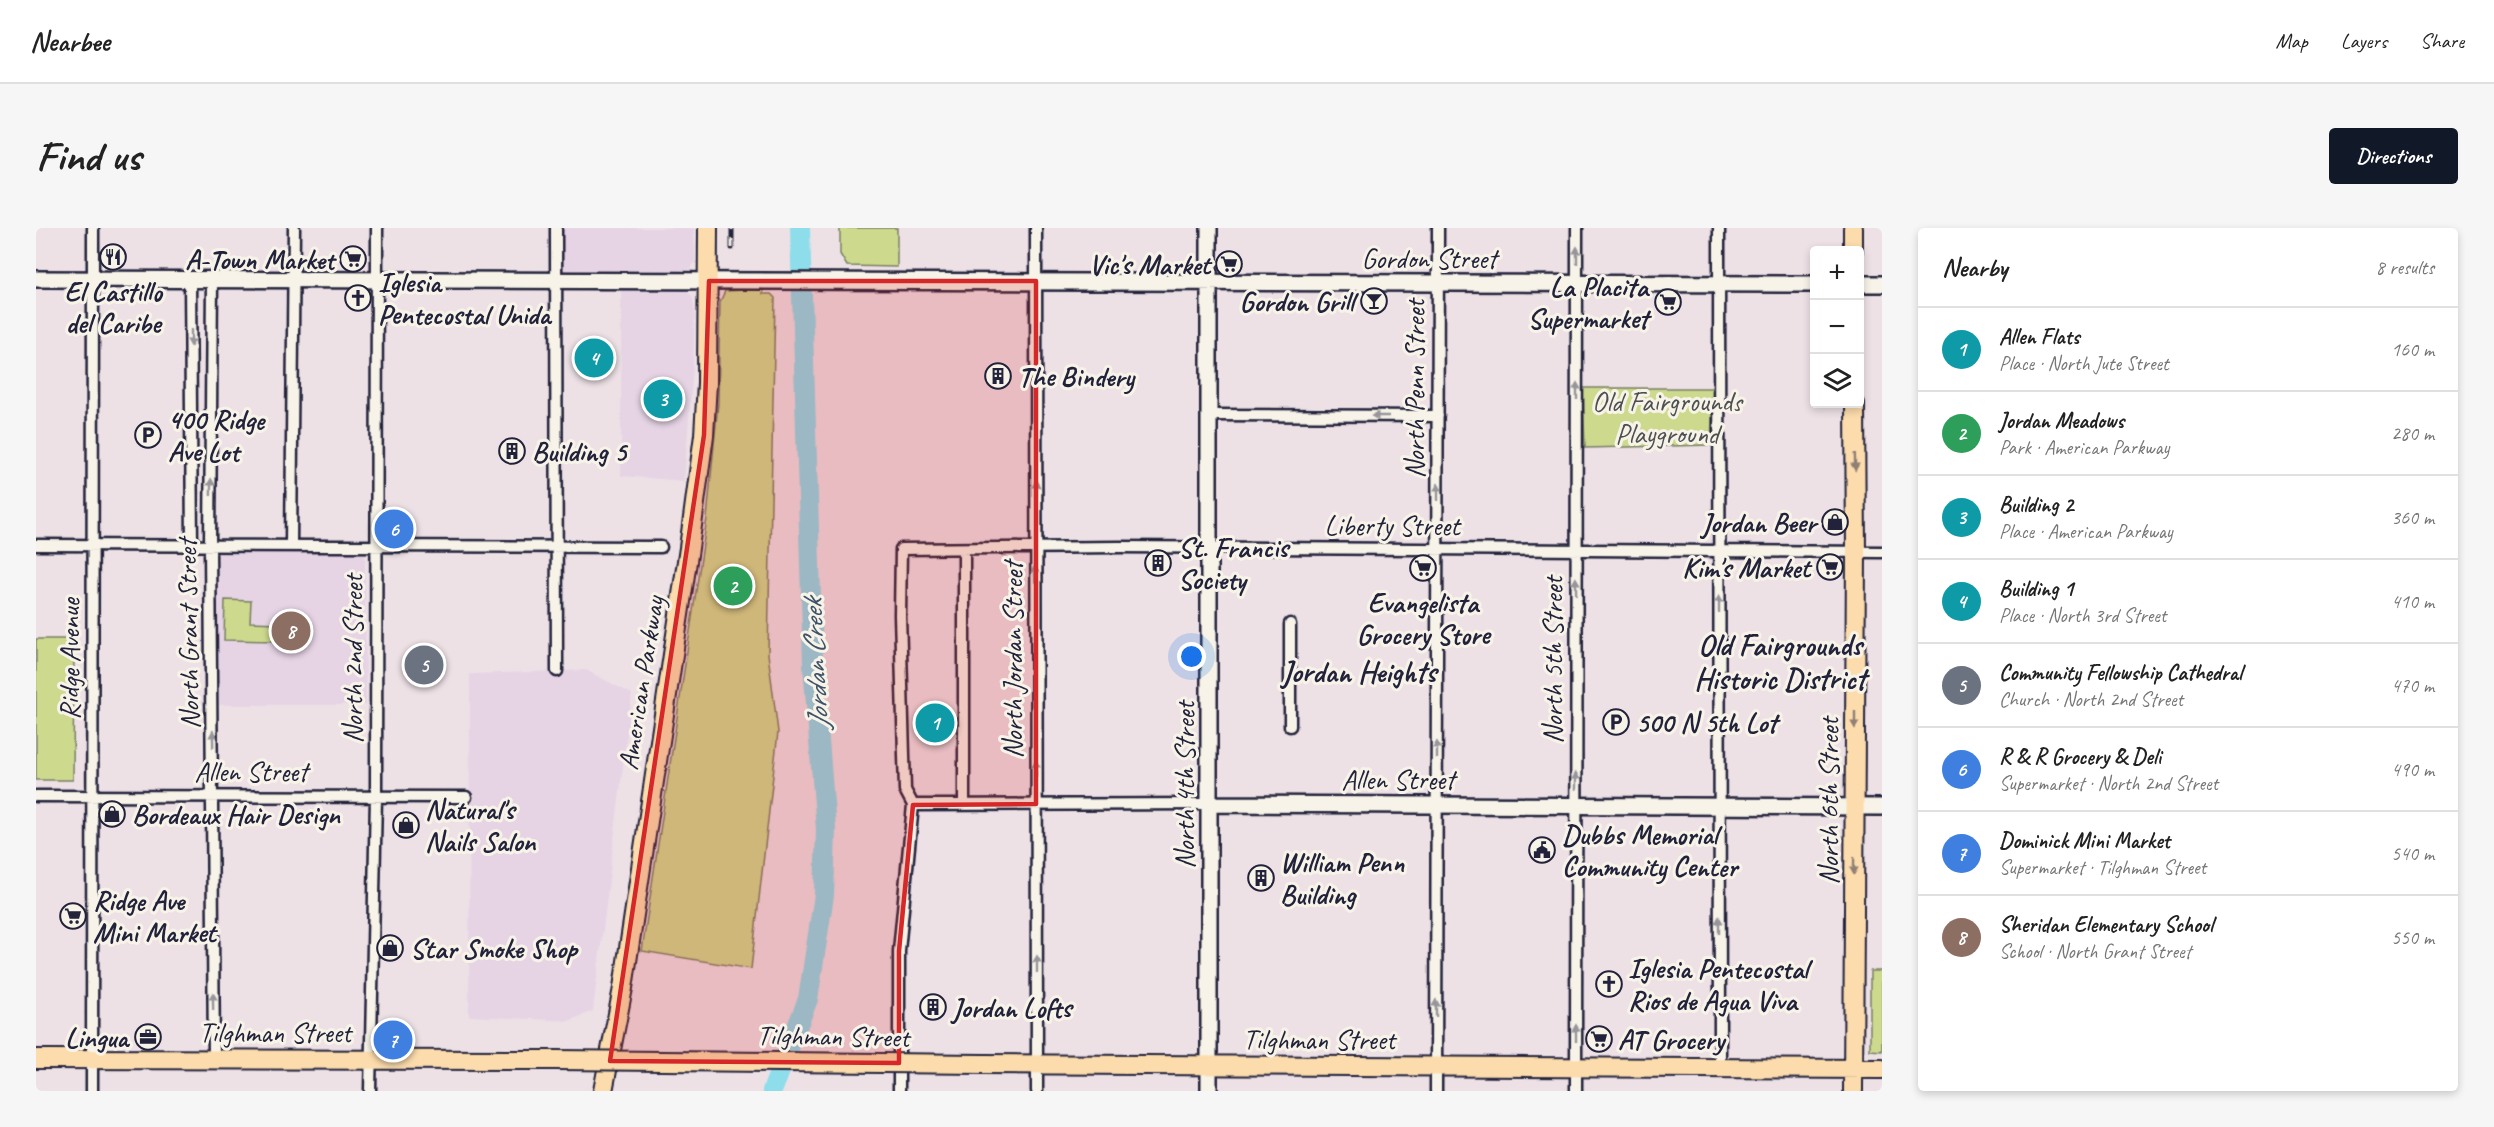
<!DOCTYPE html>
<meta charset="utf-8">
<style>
:root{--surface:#fff;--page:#f6f6f6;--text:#222;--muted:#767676;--line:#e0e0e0;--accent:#111827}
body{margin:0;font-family:Caveat,sans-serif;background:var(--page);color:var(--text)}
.controls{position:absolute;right:18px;top:18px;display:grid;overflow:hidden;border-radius:6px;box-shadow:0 3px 9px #0003}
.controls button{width:54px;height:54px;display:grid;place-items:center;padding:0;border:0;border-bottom:2px solid var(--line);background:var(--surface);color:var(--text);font:30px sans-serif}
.you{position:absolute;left:1156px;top:429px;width:21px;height:21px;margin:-15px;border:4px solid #fff;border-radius:50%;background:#1a73e8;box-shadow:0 0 0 9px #1a73e833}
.badge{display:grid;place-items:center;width:39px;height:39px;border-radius:50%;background:var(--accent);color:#fff;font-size:20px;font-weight:700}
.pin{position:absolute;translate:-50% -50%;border:3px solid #fff;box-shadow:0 2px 6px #0006}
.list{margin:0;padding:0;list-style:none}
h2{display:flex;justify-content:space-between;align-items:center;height:78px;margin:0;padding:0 24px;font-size:26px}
h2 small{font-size:20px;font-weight:400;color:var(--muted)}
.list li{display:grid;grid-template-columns:39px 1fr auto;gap:18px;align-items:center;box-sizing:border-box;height:84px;padding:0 24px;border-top:2px solid var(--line)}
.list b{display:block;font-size:22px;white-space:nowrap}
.list p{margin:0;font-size:20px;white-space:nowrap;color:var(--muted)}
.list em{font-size:20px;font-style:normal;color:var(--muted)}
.icon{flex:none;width:33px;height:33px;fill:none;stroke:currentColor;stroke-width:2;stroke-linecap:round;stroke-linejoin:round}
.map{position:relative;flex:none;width:1846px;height:863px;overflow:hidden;border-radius:6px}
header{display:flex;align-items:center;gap:36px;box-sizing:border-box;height:84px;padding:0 30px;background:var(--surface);border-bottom:2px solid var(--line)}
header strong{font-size:28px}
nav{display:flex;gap:33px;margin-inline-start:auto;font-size:21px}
.intro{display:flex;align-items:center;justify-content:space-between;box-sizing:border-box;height:144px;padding:0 36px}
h1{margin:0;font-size:42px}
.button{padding:15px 27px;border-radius:6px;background:var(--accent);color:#fff;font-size:21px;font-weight:700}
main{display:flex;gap:36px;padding:0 36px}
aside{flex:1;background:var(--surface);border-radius:6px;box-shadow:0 3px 9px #0003}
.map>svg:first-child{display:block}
.built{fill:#e6d4e5}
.green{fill:#cdda8e;stroke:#787e64;stroke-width:1.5}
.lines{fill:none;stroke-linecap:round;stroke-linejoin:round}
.river{stroke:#8dddeb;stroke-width:20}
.street-casing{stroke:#22223b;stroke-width:15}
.secondary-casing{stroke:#22223b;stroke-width:20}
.primary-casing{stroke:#22223b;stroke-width:22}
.street{stroke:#f7f3e8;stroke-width:10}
.secondary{stroke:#f7f3e8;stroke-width:15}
.primary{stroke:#fcdcac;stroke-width:18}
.rail-casing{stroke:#22223b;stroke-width:5}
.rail{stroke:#f7f3e8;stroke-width:3;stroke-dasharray:9;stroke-linecap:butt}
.primary-bridge-casing{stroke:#22223b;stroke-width:22;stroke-linecap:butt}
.primary-bridge{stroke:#fcdcac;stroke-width:18}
.oneway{fill:#97959a}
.oneway2{fill:#8f7f74}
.marked{fill:#d62828;fill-opacity:0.2;stroke:#d62828;stroke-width:4.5;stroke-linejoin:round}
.labels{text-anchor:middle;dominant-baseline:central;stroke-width:6;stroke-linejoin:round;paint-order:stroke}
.street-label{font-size:28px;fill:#22223b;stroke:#f7f3e8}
.poi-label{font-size:28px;font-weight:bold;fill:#22223b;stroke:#f7f3e8;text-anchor:start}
.park-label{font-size:28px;fill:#4d5050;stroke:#f7f3e8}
.neighbourhood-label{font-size:30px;font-weight:bold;fill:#22223b;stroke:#f7f3e8}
.water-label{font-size:30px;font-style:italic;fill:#3d5167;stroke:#f7f3e8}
</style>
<header>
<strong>Nearbee</strong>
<nav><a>Map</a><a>Layers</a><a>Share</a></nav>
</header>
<div class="intro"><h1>Find us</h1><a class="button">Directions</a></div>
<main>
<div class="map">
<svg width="1846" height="863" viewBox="0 0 1846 863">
<rect width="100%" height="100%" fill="#ede1e6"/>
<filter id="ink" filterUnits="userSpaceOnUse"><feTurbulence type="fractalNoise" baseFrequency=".0167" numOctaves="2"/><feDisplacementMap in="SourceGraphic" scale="12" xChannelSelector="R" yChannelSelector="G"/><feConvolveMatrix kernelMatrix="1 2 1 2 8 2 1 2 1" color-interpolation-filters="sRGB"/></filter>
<g filter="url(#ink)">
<path class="built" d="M526 0H658L659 33 655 41 643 43 529 42 526 37Z
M585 60 648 61 656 68 659 83 657 140 648 253 585 248Z
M184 323 329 326 330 477H180L182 328Z
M550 442 596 466 557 783 533 793 433 788 434 446Z"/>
<path class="green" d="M804 0H861V39L811 38 804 26Z
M727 61V66H735L739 70 732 426 742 504 715 741 606 723 671 290 682 175 684 74 689 63Z
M1547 160H1677L1675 217 1549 220Z
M189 372 215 373 214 394 242 395 241 413 188 412Z
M0 411H38L37 552H0Z
M1834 743H1846V823L1834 822Z"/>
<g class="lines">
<path class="river" d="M736 863 772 771 788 667 790 601 777 437 764 0"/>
<g class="street-casing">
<path id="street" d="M520 0 521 443
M1000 0 1001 863
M1683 0 1684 840
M154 52 156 318
M176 52 174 318 178 831
M1172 187 1402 188
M0 317 625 319
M255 318 258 0
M928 321V576
M1254 498V396
M0 568 430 569
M877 577 1173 576
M56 863 57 0
M334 863 340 569 341 0
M863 863V723L877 577 869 562 864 387 865 321 1084 319 1846 324
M1400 863 1402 0
M1540 863 1541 0"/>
</g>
<g class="secondary-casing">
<path id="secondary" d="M1173 0V863
M0 51 1778 56
M1824 56H1846
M1173 576 1846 579"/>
</g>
<g class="primary-casing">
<path id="primary" d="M1817 0V22
M0 831 519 832
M947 836 1846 841
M567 863 587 760 653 320 668 207 671 155 672 0
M1817 863 1820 324 1819 176"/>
</g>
<use href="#street" class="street"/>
<use href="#secondary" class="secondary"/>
<use href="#primary" class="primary"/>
<g class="rail-casing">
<path id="rail" d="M696 20V0"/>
</g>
<use href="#rail" class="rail"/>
<g class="primary-bridge-casing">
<path id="primary-bridge" d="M519 832 947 836"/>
</g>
<use href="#primary-bridge" class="primary-bridge"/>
</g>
<defs><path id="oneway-solid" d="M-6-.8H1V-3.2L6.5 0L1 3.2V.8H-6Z" transform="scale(1.5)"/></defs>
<g class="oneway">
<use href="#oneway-solid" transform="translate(1541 27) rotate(-90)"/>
<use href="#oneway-solid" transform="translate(155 110) rotate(90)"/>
<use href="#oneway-solid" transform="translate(1541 163) rotate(-90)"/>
<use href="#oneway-solid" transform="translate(1344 188) rotate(180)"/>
<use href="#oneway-solid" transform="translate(175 259) rotate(-89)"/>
<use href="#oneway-solid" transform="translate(1000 261) rotate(-89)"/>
<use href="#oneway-solid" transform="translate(1402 264) rotate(-90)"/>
<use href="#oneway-solid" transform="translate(999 346) rotate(-91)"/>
<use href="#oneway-solid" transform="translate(1540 358) rotate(-91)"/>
<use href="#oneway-solid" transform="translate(1683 376) rotate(-90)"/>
<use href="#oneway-solid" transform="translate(177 511) rotate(-91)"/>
<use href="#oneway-solid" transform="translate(1401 522) rotate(-90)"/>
<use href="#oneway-solid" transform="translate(1000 541) rotate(-90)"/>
<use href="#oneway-solid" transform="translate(1540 553) rotate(-90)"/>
<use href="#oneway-solid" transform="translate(1683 697) rotate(-90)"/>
<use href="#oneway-solid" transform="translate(1001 736) rotate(-90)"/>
<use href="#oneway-solid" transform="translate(177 773) rotate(-91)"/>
<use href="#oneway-solid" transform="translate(1400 780) rotate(-90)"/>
<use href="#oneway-solid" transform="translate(1540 805) rotate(-90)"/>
</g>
<g class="oneway2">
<use href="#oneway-solid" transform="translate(1819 234) rotate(89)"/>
<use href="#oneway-solid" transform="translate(1819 492) rotate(90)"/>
<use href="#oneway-solid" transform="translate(1818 638) rotate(91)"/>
</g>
</g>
<path class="marked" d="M673 53H1000V576L877 577 863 723V835L574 833 668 207Z"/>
<defs>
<g id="restaurant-ring" transform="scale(1.35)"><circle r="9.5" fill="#f7f3e8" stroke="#22223b" stroke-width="1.5"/><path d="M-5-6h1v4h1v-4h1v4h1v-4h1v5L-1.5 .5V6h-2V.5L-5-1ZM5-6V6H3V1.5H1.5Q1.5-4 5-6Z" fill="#22223b"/></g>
<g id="supermarket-ring" transform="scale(1.35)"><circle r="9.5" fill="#f7f3e8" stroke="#22223b" stroke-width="1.5"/><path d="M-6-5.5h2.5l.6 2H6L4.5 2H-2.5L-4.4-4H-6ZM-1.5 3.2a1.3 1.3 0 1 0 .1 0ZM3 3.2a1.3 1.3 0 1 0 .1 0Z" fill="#22223b"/></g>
<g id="church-ring" transform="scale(1.35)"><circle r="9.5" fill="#f7f3e8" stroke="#22223b" stroke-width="1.5"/><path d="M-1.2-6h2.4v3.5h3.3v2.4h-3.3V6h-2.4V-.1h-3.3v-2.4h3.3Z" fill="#22223b"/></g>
<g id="bar-ring" transform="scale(1.35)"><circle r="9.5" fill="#f7f3e8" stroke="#22223b" stroke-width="1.5"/><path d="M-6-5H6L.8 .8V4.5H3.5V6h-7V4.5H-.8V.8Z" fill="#22223b"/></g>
<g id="building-ring" transform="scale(1.35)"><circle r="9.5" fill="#f7f3e8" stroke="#22223b" stroke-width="1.5"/><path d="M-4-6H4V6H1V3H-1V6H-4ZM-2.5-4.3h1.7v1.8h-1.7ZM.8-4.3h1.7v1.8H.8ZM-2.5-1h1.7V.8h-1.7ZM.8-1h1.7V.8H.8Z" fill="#22223b"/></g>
<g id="parking-ring" transform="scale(1.35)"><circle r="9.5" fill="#f7f3e8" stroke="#22223b" stroke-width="1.5"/><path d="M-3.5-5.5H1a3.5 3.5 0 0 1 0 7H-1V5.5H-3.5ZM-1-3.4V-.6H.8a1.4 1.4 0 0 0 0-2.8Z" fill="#22223b"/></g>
<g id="shop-ring" transform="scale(1.35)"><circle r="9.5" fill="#f7f3e8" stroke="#22223b" stroke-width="1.5"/><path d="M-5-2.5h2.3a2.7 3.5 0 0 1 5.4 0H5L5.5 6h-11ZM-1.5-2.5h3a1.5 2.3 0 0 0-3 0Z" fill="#22223b"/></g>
<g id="civic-ring" transform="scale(1.35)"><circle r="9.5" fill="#f7f3e8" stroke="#22223b" stroke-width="1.5"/><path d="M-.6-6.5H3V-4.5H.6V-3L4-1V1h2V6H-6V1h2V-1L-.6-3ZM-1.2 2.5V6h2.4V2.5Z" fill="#22223b"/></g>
<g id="office-ring" transform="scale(1.35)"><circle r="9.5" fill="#f7f3e8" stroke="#22223b" stroke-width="1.5"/><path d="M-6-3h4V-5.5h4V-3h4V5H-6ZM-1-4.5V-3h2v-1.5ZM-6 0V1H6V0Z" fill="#22223b"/></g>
</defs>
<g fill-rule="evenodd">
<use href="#restaurant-ring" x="77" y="29"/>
<use href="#supermarket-ring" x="317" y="31"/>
<use href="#supermarket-ring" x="1193" y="36"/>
<use href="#church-ring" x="322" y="70"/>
<use href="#bar-ring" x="1338" y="73"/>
<use href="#supermarket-ring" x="1632" y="74"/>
<use href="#building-ring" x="962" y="148"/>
<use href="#parking-ring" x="112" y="207"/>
<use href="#building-ring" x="476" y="223"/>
<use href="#shop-ring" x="1799" y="294"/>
<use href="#building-ring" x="1122" y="335"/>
<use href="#supermarket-ring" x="1794" y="339"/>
<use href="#supermarket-ring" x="1387" y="340"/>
<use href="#parking-ring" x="1580" y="494"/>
<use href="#shop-ring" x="76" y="586"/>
<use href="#shop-ring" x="370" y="597"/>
<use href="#civic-ring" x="1506" y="622"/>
<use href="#building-ring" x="1225" y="650"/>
<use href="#supermarket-ring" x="37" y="688"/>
<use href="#shop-ring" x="354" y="720"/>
<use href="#church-ring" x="1573" y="756"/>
<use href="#building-ring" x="897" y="779"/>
<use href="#office-ring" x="112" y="809"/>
<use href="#supermarket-ring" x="1563" y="811"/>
</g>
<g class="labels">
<g class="street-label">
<text x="1393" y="30">Gordon Street</text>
<text transform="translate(1378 161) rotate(-90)">North Penn Street</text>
<text x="1356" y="297">Liberty Street</text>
<text transform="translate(152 406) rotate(-91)">North Grant Street</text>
<text transform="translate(33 431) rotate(-90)">Ridge Avenue</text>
<text transform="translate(316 431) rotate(-90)">North 2nd Street</text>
<text transform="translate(976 432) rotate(-90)">North Jordan Street</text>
<text transform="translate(1516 432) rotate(-90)">North 5th Street</text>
<text transform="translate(605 455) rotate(-81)">American Parkway</text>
<text x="215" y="543">Allen Street</text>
<text x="1362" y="551">Allen Street</text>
<text transform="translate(1148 557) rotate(-90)">North 4th Street</text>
<text transform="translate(1792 573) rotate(-90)">North 6th Street</text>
<text x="239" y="804">Tilghman Street</text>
<text transform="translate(797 808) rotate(1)">Tilghman Street</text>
<text x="1283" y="811">Tilghman Street</text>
</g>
<g class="poi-label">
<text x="298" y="31" text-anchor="end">A-Town Market</text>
<text x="1174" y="36" text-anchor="end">Vic's Market</text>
<text x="342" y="54">Iglesia<tspan x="342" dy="32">Pentecostal Unida</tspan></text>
<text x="1612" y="58" text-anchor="end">La Placita<tspan x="1612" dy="32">Supermarket</tspan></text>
<text x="77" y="63" text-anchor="middle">El Castillo<tspan x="77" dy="32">del Caribe</tspan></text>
<text x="1318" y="73" text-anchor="end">Gordon Grill</text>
<text x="982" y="148">The Bindery</text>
<text x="132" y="191">400 Ridge<tspan x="132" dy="32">Ave Lot</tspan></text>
<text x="496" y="223">Building 5</text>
<text x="1780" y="294" text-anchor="end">Jordan Beer</text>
<text x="1142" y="319">St. Francis<tspan x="1142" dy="32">Society</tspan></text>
<text x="1774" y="339" text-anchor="end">Kim's Market</text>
<text x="1387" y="374" text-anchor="middle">Evangelista<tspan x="1387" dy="32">Grocery Store</tspan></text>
<text x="1600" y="494">500 N 5th Lot</text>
<text x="389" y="581">Natural's<tspan x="389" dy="32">Nails Salon</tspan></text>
<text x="96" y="586">Bordeaux Hair Design</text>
<text x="1526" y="606">Dubbs Memorial<tspan x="1526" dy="32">Community Center</tspan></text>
<text x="1244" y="634">William Penn<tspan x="1244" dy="32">Building</tspan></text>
<text x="57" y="672">Ridge Ave<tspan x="57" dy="32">Mini Market</tspan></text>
<text x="374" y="720">Star Smoke Shop</text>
<text x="1592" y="740">Iglesia Pentecostal<tspan x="1592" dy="32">Rios de Agua Viva</tspan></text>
<text x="916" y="779">Jordan Lofts</text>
<text x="92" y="809" text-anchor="end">Lingua</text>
<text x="1582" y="811">AT Grocery</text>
</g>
<g class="park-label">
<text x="1631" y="173">Old Fairgrounds<tspan x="1631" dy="32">Playground</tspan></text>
</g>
<g class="neighbourhood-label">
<text x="1744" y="417">Old Fairgrounds<tspan x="1744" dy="34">Historic District</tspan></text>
<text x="1323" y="444">Jordan Heights</text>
</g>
<g class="water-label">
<text transform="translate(779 436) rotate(-93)">Jordan Creek</text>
</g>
</g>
</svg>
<div class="controls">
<button>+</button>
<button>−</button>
<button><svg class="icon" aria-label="layers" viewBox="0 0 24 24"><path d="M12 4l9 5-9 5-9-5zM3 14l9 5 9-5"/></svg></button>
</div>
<div class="you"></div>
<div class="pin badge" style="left:899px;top:495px;background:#0f9aa8">1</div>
<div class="pin badge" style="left:697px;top:358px;background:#2e9e5b">2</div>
<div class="pin badge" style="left:627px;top:171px;background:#0f9aa8">3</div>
<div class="pin badge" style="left:558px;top:130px;background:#0f9aa8">4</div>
<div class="pin badge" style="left:388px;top:437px;background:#6b7280">5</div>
<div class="pin badge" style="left:358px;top:301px;background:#3f7fe0">6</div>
<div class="pin badge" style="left:357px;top:812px;background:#3f7fe0">7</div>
<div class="pin badge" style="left:255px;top:403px;background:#8d6e63">8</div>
</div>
<aside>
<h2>Nearby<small>8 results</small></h2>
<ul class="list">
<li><span class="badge" style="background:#0f9aa8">1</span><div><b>Allen Flats</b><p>Place · North Jute Street</p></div><em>160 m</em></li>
<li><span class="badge" style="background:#2e9e5b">2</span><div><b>Jordan Meadows</b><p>Park · American Parkway</p></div><em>280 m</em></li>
<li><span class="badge" style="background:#0f9aa8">3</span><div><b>Building 2</b><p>Place · American Parkway</p></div><em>360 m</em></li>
<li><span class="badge" style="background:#0f9aa8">4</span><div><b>Building 1</b><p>Place · North 3rd Street</p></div><em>410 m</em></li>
<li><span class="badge" style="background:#6b7280">5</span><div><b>Community Fellowship Cathedral</b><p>Church · North 2nd Street</p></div><em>470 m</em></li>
<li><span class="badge" style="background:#3f7fe0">6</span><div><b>R &amp; R Grocery &amp; Deli</b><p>Supermarket · North 2nd Street</p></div><em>490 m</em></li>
<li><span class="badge" style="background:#3f7fe0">7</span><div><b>Dominick Mini Market</b><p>Supermarket · Tilghman Street</p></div><em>540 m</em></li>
<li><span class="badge" style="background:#8d6e63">8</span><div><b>Sheridan Elementary School</b><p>School · North Grant Street</p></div><em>550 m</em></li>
</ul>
</aside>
</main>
